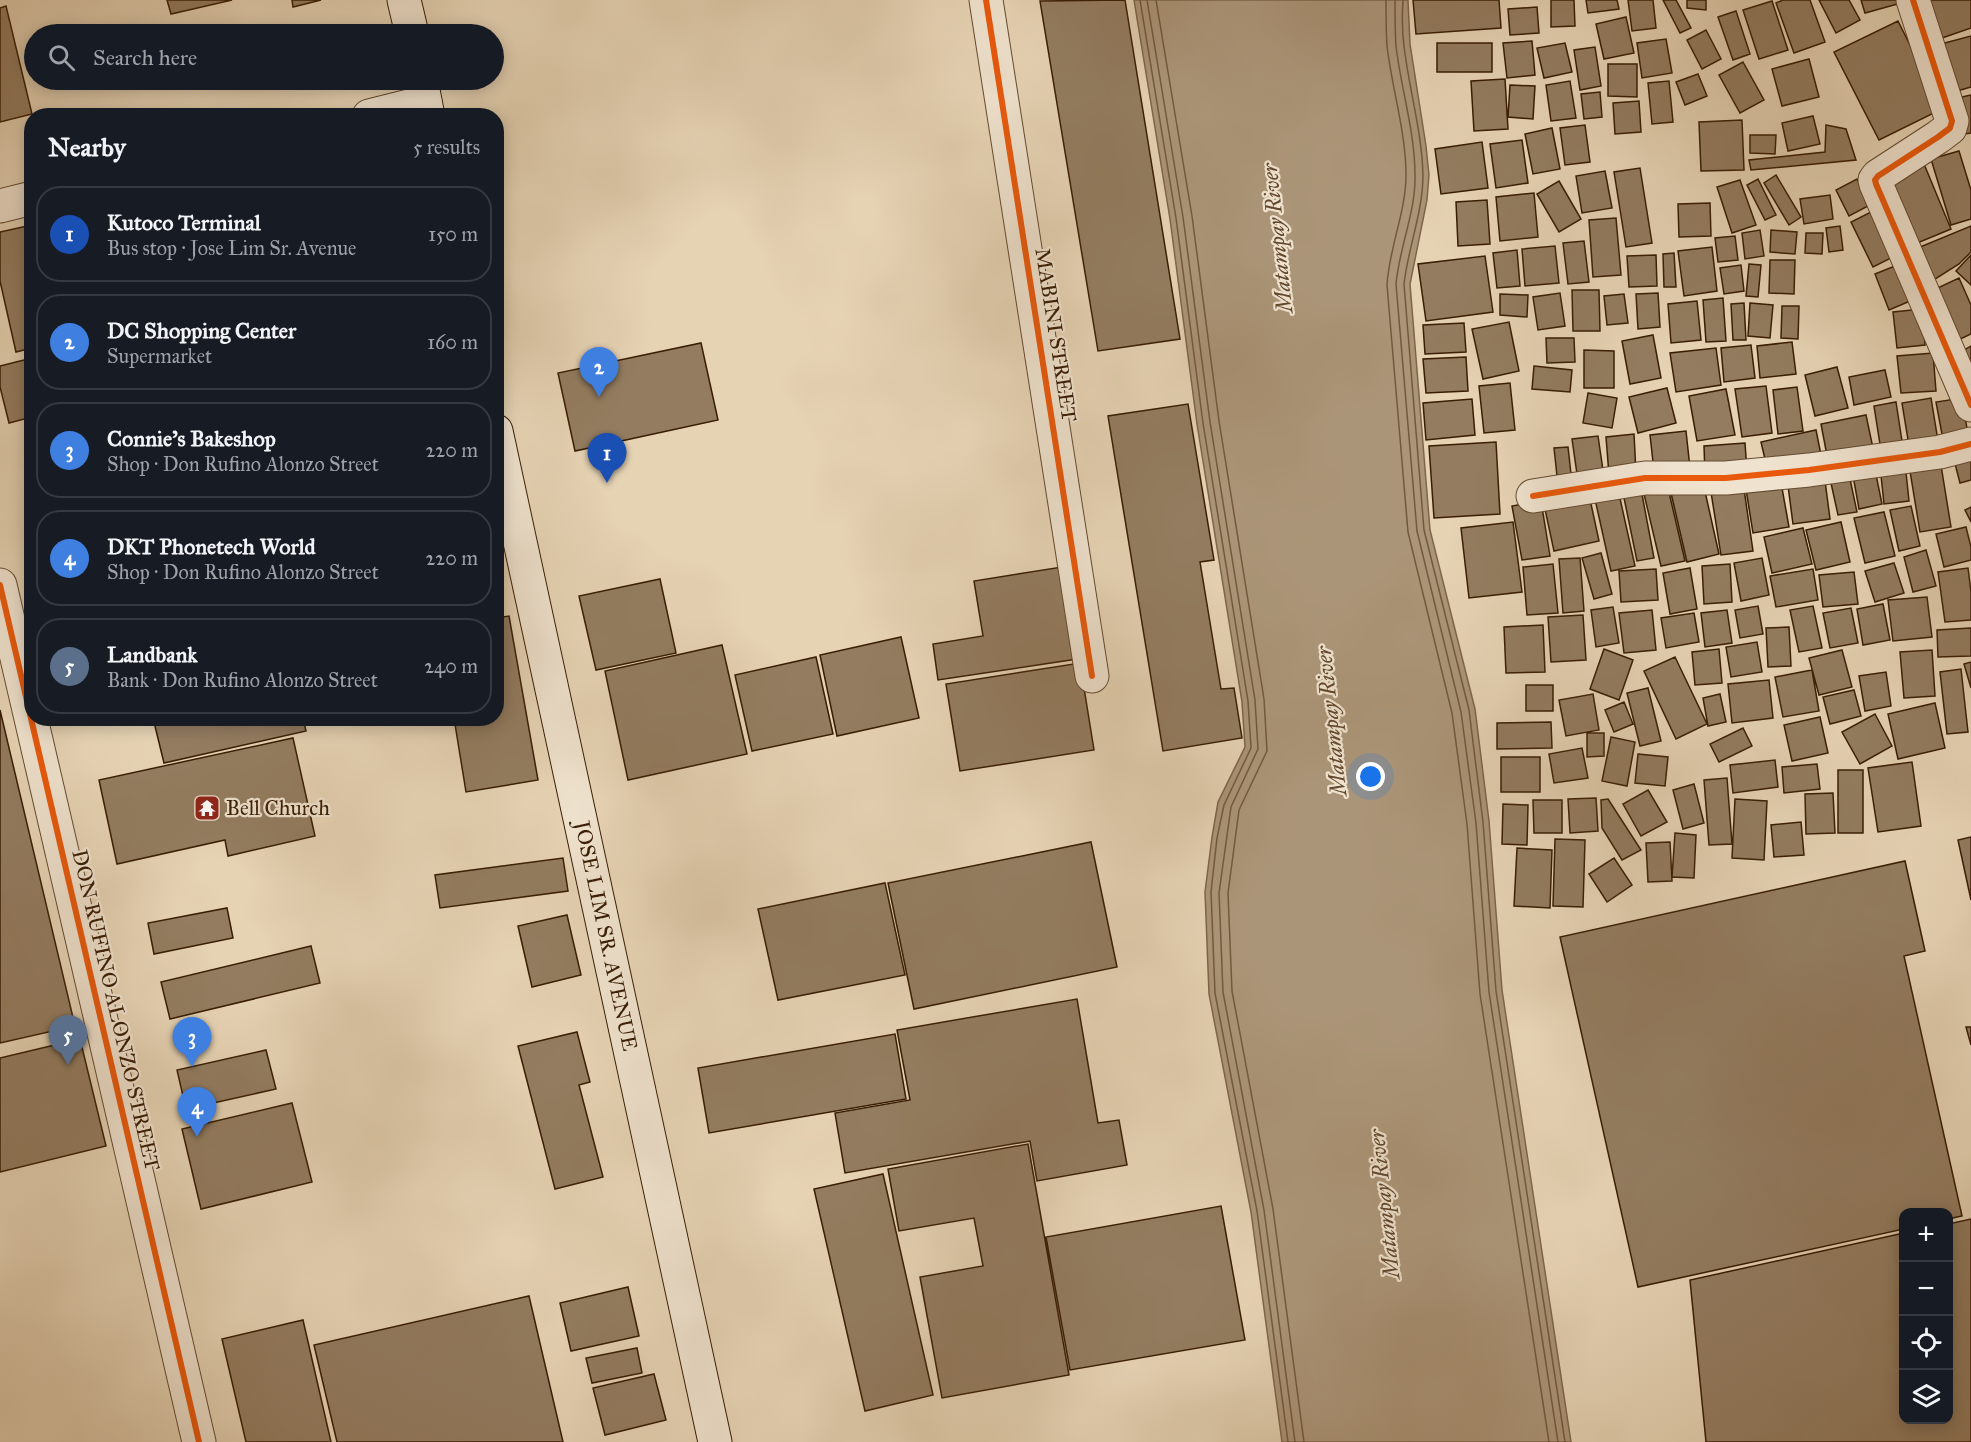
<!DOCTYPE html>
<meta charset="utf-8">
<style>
:root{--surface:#171b24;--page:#20242c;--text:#f1f3f6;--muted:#9ea1a6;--line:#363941;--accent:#ea580c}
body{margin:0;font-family:"IM FELL Great Primer",serif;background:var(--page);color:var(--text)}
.controls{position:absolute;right:18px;bottom:18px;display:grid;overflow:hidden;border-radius:12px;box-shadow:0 3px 15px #0003}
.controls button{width:54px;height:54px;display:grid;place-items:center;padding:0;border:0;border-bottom:2px solid var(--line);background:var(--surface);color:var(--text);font:30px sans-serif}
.you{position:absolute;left:1371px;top:777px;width:21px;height:21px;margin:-15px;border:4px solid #fff;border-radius:50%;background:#1a73e8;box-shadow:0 0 0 9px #1a73e833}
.badge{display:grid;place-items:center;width:39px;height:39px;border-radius:50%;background:var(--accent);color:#fff;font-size:20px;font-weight:700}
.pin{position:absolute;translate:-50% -50px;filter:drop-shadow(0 2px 3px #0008)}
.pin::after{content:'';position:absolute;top:32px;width:21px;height:18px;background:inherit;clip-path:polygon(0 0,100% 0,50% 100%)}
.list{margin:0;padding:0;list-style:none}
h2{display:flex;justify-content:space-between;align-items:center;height:78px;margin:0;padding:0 24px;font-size:26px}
h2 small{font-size:20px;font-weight:400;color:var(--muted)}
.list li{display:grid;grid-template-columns:39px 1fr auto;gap:18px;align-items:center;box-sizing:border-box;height:96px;margin:0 12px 12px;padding:0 12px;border:2px solid var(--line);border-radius:24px}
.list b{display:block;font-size:22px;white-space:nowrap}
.list p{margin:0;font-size:20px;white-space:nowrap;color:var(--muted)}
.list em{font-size:20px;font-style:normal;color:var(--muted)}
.icon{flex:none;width:33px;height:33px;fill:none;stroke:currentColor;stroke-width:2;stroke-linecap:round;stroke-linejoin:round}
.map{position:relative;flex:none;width:1971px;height:1442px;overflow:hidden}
.search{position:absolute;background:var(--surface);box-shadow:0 3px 15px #0003;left:24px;top:24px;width:480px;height:66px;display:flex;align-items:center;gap:15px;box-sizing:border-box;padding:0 21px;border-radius:33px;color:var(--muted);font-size:22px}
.panel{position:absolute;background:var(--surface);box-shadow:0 3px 15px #0003;left:24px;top:108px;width:480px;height:618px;border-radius:24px}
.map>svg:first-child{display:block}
.water{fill:#ab9578;stroke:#7d654a;stroke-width:1.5}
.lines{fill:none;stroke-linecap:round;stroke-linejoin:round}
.shore{stroke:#72593e;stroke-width:1.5}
.building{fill:#937c60;stroke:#391d04;stroke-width:1.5}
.minor-casing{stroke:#644a30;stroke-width:35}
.tertiary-casing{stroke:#644a30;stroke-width:35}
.secondary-casing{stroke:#391d04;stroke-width:35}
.minor{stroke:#efe2ce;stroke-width:33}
.tertiary{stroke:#efe2ce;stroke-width:33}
.secondary{stroke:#efe2ce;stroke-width:33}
.cycleway-casing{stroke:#efe2ce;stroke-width:10}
.cycleway{stroke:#e8590c;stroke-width:6}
.labels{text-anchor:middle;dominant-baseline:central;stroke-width:4.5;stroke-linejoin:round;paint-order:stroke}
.street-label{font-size:21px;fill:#391d04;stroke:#efe2ce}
.poi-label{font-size:21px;fill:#391d04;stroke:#efe2ce;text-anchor:start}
.water-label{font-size:22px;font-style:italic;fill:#61472d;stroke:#efe2ce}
</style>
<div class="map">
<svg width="1971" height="1442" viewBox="0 0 1971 1442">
<rect width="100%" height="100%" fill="#e6d3b4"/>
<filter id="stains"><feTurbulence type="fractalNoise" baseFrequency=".00333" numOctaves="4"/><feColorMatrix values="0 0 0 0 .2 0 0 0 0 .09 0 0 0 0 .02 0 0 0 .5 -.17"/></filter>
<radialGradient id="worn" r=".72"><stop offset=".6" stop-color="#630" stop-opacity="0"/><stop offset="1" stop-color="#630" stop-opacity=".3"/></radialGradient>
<path class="water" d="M1134 0H1408L1410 44 1426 146 1429 175 1427 200 1410 284 1430 530 1475 709 1489 821 1502 990 1571 1442H1282L1251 1212 1209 994 1205 892 1212 837 1218 802 1245 747 1242 702 1197 424 1170 219Z"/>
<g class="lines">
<path class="shore" d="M1140 0 1176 218 1203 423 1248 701 1251 748 1224 805 1217 838 1211 892 1215 993 1257 1211 1288 1442
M1147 0 1183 217 1210 422 1255 700 1258 749 1231 807 1219 893 1223 992 1264 1210 1295 1442
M1156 0 1192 216 1219 421 1264 699 1267 751 1239 810 1228 893 1232 991 1273 1209 1304 1442
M1386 0C1386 15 1386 31 1387 46 1392 89 1406 132 1406 175 1406 212 1389 248 1387 285L1408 532 1452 713 1467 824 1480 994 1549 1442
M1395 0C1395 15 1395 31 1396 46 1401 89 1415 132 1415 175 1416 212 1399 248 1396 284L1417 531 1461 712 1476 823 1489 992 1558 1442
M1403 0C1402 15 1402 31 1404 46 1409 89 1422 132 1423 175 1423 212 1408 248 1404 284L1424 530 1469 710 1483 822 1496 991 1565 1442"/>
</g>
<path class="building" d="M167 0H232L171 14Z
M292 0H321L293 7Z
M1125 0 1180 339 1098 351 1040 1Z
M1413 0H1499L1501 28 1416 34Z
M1551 0H1574L1575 26 1551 27Z
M1586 0H1617L1619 9 1588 13Z
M1628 0H1653L1656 28 1632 31Z
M1663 0H1676L1691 28 1680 33Z
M1687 0H1706V10L1687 8Z
M1783 0H1810L1825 42 1794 53 1776 3Z
M1819 0H1849L1860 20 1836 33Z
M1861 0H1905V2L1865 13Z
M1929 0H1971V28L1942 38Z
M1772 1 1788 50 1759 59 1743 10Z
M6 6 32 114 0 122V8Z
M1537 7 1539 33 1510 35 1508 9Z
M1736 11 1750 54 1733 60 1718 17Z
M1626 17 1634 53 1604 59 1596 24Z
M1898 21 1942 109 1879 140 1834 52Z
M1706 30 1721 59 1702 69 1687 40Z
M1971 36V87L1950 93 1937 45Z
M1666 39 1672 73 1642 78 1637 43Z
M1532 41 1535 75 1507 78 1503 43Z
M1437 43H1492V72H1437Z
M1565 43 1572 72 1544 78 1537 48Z
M1595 47 1601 86 1580 90 1574 50Z
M1809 59 1819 97 1782 106 1772 69Z
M1743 62 1764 100 1740 113 1719 75Z
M1608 64H1637V97L1608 96Z
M1698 74 1707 96 1685 105 1676 82Z
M1505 79 1508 129 1474 131 1471 81Z
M1570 81 1576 118 1551 121 1546 85Z
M1669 81 1673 122 1652 124 1648 83Z
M1510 85 1535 86 1533 119 1508 117Z
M1600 92 1602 117 1584 119 1581 94Z
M1971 95V133L1965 134 1957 98Z
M1639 101 1641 132 1615 134 1613 103Z
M1813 116 1820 144 1788 151 1782 123Z
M1742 120 1744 170 1701 171 1699 122Z
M1585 125 1590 162 1565 165 1560 128Z
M1826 125 1846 129 1856 160 1751 170 1749 160 1825 152Z
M1552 128 1560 169 1533 174 1525 134Z
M1750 135H1776L1775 154 1750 153Z
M1522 140 1528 183 1496 188 1490 144Z
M1482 142 1488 188 1441 194 1435 149Z
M1959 151 1971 190V219L1951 225 1931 159Z
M1924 164 1951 229 1910 246 1883 181Z
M1640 168 1652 243 1626 247 1614 172Z
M1605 171 1612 208 1582 213 1576 176Z
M1776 175 1801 217 1789 225 1764 183Z
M1758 179 1776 215 1765 220 1747 185Z
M1857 179 1870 205 1849 216 1836 190Z
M1740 180 1756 225 1732 233 1717 187Z
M1559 181 1581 219 1559 232 1537 194Z
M1534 193 1538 237 1500 241 1496 197Z
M1830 195 1833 219 1804 224 1800 199Z
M1487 200 1490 244 1458 246 1456 202Z
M1710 203 1711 236 1679 237 1678 204Z
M1875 210 1897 255 1873 267 1851 222Z
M1616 218 1621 275 1593 277 1589 220Z
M32 225V348L16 352 0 281V232Z
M1840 226 1843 250 1829 252 1826 228Z
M1971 226V252L1959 264 1929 283 1913 250Z
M1760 230 1764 256 1745 259 1742 233Z
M1771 230 1797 232 1795 254 1770 252Z
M1806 233H1823L1822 254 1805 253Z
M1735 236 1738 260 1718 262 1715 238Z
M1584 241 1589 282 1568 284 1563 243Z
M1555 246 1559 283 1525 286 1522 249Z
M1712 247 1717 291 1684 296 1678 251Z
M1517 250 1520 286 1497 288 1493 253Z
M1674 253 1676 287H1664L1663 254Z
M1656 255 1657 286 1629 287 1627 256Z
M1971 255V285L1956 271Z
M1485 256 1493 312 1426 321 1418 264Z
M1770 260H1795L1794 294 1769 293Z
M1749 264 1761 265 1758 297 1746 296Z
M1741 265 1744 291 1724 294 1720 268Z
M1895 266 1910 301 1889 310 1875 274Z
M1959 278 1971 305V334L1954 342 1931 291Z
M1572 290H1599L1600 331H1573Z
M1560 293 1565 326 1538 330 1533 297Z
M1658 293 1660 327 1638 329 1636 294Z
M1500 294 1528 295 1527 317 1500 315Z
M1624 294 1628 323 1607 325 1604 296Z
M1723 298 1726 341 1706 342 1703 300Z
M1697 301 1701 340 1671 343 1668 304Z
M1744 303 1746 340H1733L1731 304Z
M1750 303 1773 305 1770 338 1748 336Z
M1782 306H1799L1798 339 1781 338Z
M1922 309 1925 345 1897 348 1893 312Z
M1509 322 1519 371 1483 379 1472 329Z
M1464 323 1466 352 1425 354 1423 325Z
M1653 335 1661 378 1630 384 1622 341Z
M1546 338H1574L1575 362 1547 363Z
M1792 342 1796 374 1760 378 1757 346Z
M701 343 718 420 575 451 558 373Z
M1751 345 1755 378 1724 382 1721 348Z
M1971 346V377L1957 354Z
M1716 348 1721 385 1676 392 1670 353Z
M1584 350 1614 351V388H1584Z
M1933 353 1936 391 1901 393 1897 356Z
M1466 357 1468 391 1426 393 1423 359Z
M32 358V417L9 423 0 387V366Z
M1534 366 1572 370 1570 392 1532 389Z
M1837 367 1848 408 1815 416 1805 375Z
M1885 370 1891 397 1854 405 1849 377Z
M1510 383 1515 430 1484 433 1479 386Z
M1766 386 1772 433 1742 437 1735 389Z
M1797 387 1803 431 1778 434 1773 390Z
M1667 388 1676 423 1638 433 1629 397Z
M1726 389 1735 435 1697 441 1689 396Z
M1588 393 1617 398 1612 428 1583 423Z
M1931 398 1939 447 1910 452 1902 403Z
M1962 398 1969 441 1944 445 1936 402Z
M1472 399 1475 435 1426 440 1423 403Z
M1896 402 1904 454 1882 457 1874 406Z
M1188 404 1214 560 1200 562 1221 689 1234 688 1242 738 1163 751 1108 416Z
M1866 415 1874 453 1828 461 1821 424Z
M1816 430 1822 460 1768 472 1761 442Z
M1686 431 1690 468 1654 471 1650 435Z
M1634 434 1636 473 1609 475 1606 437Z
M1598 436 1604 477 1578 481 1572 439Z
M1496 442 1500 514 1434 518 1429 446Z
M1745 443 1747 471 1705 474 1704 446Z
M1971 446V480L1960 483 1952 452Z
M1568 447 1572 483 1558 485 1554 448Z
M1940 459 1951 527 1920 532 1909 465Z
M1905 463 1909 501 1884 504 1880 466Z
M1874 465 1882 504 1859 509 1852 470Z
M1824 473 1830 519 1793 524 1787 478Z
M1780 477 1789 527 1753 533 1745 483Z
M1850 479 1857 512 1838 515 1831 483Z
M1743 482 1753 551 1721 555 1710 486Z
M1617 485 1635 566 1611 571 1593 490Z
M1704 487 1719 554 1687 562 1671 493Z
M1668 488 1685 561 1661 566 1644 494Z
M1641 489 1654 558 1637 561 1623 493Z
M1588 490 1599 541 1554 551 1543 500Z
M1541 501 1550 556 1522 560 1512 506Z
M1911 506 1920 546 1899 551 1890 510Z
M1971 507V522L1965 510Z
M1884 512 1895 556 1865 563 1854 518Z
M1513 522 1522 592 1469 598 1461 528Z
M1841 522 1850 562 1816 570 1806 530Z
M1966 527 1971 547V560L1944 567 1936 534Z
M1803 528 1812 564 1772 573 1764 537Z
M1926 550 1936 586 1913 592 1904 557Z
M1601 553 1612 594 1594 599 1582 558Z
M1580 558 1584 611 1563 613 1559 559Z
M1762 558 1769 595 1741 601 1734 563Z
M1894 563 1904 593 1875 602 1865 571Z
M1553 564 1558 613 1527 615 1523 567Z
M1730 564 1732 602 1704 604 1702 566Z
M1062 567 1077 659 938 680 933 644 983 636 974 581Z
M1690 568 1697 609 1670 614 1663 573Z
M1968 568 1971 592V620L1945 622 1938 572Z
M1656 569 1658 600 1621 602 1619 571Z
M1813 569 1818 600 1776 607 1770 576Z
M1854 572 1858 604 1823 607 1819 575Z
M660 579 676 653 596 670 579 596Z
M1927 597 1932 637 1893 641 1888 600Z
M1883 604 1890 640 1863 645 1857 609Z
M1758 606 1763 634 1740 638 1735 610Z
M1813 606 1822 648 1799 652 1790 610Z
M1613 607 1619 643 1596 647 1591 610Z
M1851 608 1858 643 1830 648 1823 613Z
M1652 610 1656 650 1624 653 1619 613Z
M1727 610 1732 643 1705 647 1701 613Z
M1694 613 1699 642 1666 648 1661 618Z
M1583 615 1586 660 1551 662 1548 617Z
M509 616 538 780 466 792 454 718H496V618Z
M1543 625 1545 672 1506 673 1504 627Z
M1789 627 1791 666 1768 667 1766 628Z
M1971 628V656L1938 657 1937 630Z
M901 637 919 718 837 736 820 655Z
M1757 642 1762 672 1731 677 1726 647Z
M722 645 747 754 628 780 605 671Z
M1604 649 1633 660 1619 700 1590 689Z
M1719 649 1722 683 1695 685 1692 652Z
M1842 650 1852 687 1819 695 1809 658Z
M1932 650 1935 696 1904 698 1900 652Z
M816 657 833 734 752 751 735 675Z
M1675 657 1707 724 1676 739 1644 671Z
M1971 662V688L1964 664Z
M1080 663 1094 750 960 771 946 684Z
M1961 669 1968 732 1947 734 1940 672Z
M1812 670 1819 711 1783 717 1775 677Z
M1886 672 1891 706 1865 711 1859 676Z
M1769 680 1773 718 1732 723 1728 684Z
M1526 685H1553V711H1526Z
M1648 688 1661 741 1640 746 1627 693Z
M1854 690 1861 716 1830 724 1823 697Z
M1593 694 1599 730 1566 736 1559 700Z
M1720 694 1726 722 1708 726 1703 698Z
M1624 702 1633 724 1614 732 1605 710Z
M1935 703 1945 748 1898 759 1888 714Z
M0 710 75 1026 0 1043Z
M1875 714 1892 746 1860 764 1842 732Z
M1820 717 1828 753 1792 761 1784 725Z
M153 718H303L306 731 164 763Z
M1551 722 1552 748 1497 749V723Z
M1743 728 1752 746 1719 762 1710 744Z
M1587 733H1604V756L1587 757Z
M1611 737 1635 742 1627 786 1602 781Z
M293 738 315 836 228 856 225 840 117 864 99 780Z
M1582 748 1588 778 1554 783 1549 754Z
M1638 754 1668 757 1665 786 1635 783Z
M1501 757H1540V792H1501Z
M1775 760 1778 787 1733 793 1730 765Z
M1912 762 1921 826 1878 832 1868 768Z
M1817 764 1820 789 1784 793 1782 767Z
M1838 770H1863V833H1838Z
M1727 778 1732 844 1709 845 1704 780Z
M1694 784 1704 823 1683 829 1673 790Z
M1648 790 1667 822 1641 836 1623 804Z
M1833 793 1835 833 1806 834 1805 794Z
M1596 798 1598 831 1570 833 1568 799Z
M1608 799 1641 850 1622 860 1602 828 1601 800Z
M1735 799 1767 801 1764 860 1732 858Z
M1533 800H1562V833H1534Z
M1503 804 1528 805 1527 845 1502 844Z
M1801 822 1804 855 1774 857 1771 825Z
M1675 833 1696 835 1694 878 1672 877Z
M1971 837V900L1958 840Z
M1555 839 1585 840 1583 907 1553 906Z
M1091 842 1117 967 914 1009 888 883Z
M1670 842 1672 881 1648 882 1646 843Z
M1517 848 1552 850 1550 908 1514 906Z
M563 858 568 891 440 908 435 875Z
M1614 858 1632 885 1607 902 1589 874Z
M1905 861 1925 951 1904 956 1962 1216 1948 1219V1212H1904V1229L1638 1287 1560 937Z
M885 883 905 975 778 1000 758 909Z
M227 908 233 938 154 954 148 923Z
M567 915 581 975 532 987 518 926Z
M311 946 320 983 170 1019 161 982Z
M1077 999 1098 1123 1119 1120 1127 1165 1037 1181 1030 1141 845 1173 835 1113 910 1100 897 1030Z
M1966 1027H1971V1045Z
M577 1032 590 1082 579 1085 603 1177 555 1189 518 1046Z
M895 1034 906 1099 709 1133 698 1068Z
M80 1039 106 1146 0 1172V1058Z
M266 1050 276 1089 186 1109 177 1070Z
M292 1103 312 1182 201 1209 182 1129Z
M1028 1144 1069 1375 942 1398 920 1277 983 1266 974 1218 899 1231 888 1169Z
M883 1174 933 1395 865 1411 814 1189Z
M1221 1206 1245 1340 1070 1370 1046 1237Z
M1971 1219V1442H1706L1690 1280 1904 1233V1420H1948V1224Z
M628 1287 639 1336 571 1351 560 1303Z
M529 1296 563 1442H337L314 1345Z
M303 1320 331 1442H246L222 1339Z
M637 1348 642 1373 592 1383 586 1358Z
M654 1374 666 1420 605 1435 593 1388Z"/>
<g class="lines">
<g class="minor-casing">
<path id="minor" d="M986 0 1092 676
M1913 0 1952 121 1950 128 1938 137 1878 176 1875 180 1876 184 1971 405
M369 116 425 102
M0 206 32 198
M1533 496 1645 478H1726L1809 470 1940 452 1971 444"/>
</g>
<g class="tertiary-casing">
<path id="tertiary" d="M0 585 199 1442"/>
</g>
<g class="secondary-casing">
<path id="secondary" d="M404 0 412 34
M421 80 428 116
M496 431 715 1442"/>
</g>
<use href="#minor" class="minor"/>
<use href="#tertiary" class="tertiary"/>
<use href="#secondary" class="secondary"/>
<g class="cycleway-casing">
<path id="cycleway" d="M986 0 1092 676
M1913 0 1952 121 1950 128 1938 137 1878 176 1875 180 1876 184 1971 405
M1533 496 1645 478H1726L1809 470 1940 452 1971 444
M0 585 199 1442"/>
</g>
<use href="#cycleway" class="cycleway"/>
</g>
<defs>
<g id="temple-square" transform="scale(1.35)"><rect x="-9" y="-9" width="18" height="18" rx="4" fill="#8f2418" stroke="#efe2ce"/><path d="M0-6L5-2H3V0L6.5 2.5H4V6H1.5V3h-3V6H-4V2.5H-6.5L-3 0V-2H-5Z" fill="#fff"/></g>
</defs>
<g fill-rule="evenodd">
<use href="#temple-square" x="207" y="808"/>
</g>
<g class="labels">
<g class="street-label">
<text transform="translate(1056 335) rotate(81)">MABINI STREET</text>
<text transform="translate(606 936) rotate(78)">JOSE LIM SR. AVENUE</text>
<text transform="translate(116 1010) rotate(77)">DON RUFINO ALONZO STREET</text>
</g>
<g class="poi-label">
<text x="226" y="808">Bell Church</text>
</g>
<g class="water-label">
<text transform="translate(1277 238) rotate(-96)">Matampay River</text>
<text transform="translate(1331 721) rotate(-96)">Matampay River</text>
<text transform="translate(1384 1204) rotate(-96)">Matampay River</text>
</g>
</g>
<rect width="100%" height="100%" filter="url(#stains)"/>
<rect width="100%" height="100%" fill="url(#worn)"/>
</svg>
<div class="controls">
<button>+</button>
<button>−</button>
<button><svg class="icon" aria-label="locate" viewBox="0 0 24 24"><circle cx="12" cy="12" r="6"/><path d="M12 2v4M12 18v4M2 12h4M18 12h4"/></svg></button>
<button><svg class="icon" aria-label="layers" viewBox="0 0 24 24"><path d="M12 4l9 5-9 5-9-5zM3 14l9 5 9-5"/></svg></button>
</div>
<div class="you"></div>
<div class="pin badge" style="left:607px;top:483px;background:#1a4fb4">1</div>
<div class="pin badge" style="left:599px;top:397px;background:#3f7fe0">2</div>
<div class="pin badge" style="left:192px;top:1067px;background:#3f7fe0">3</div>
<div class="pin badge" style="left:197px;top:1137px;background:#3f7fe0">4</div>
<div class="pin badge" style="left:68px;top:1065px;background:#5c6f8a">5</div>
<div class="search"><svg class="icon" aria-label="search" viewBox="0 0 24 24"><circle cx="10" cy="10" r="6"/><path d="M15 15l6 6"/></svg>Search here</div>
<section class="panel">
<h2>Nearby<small>5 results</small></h2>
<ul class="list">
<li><span class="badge" style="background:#1a4fb4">1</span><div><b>Kutoco Terminal</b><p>Bus stop · Jose Lim Sr. Avenue</p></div><em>150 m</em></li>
<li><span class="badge" style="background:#3f7fe0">2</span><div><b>DC Shopping Center</b><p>Supermarket</p></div><em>160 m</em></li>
<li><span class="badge" style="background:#3f7fe0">3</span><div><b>Connie's Bakeshop</b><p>Shop · Don Rufino Alonzo Street</p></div><em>220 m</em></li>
<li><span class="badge" style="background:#3f7fe0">4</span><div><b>DKT Phonetech World</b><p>Shop · Don Rufino Alonzo Street</p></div><em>220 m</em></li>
<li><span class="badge" style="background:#5c6f8a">5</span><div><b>Landbank</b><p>Bank · Don Rufino Alonzo Street</p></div><em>240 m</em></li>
</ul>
</section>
</div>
